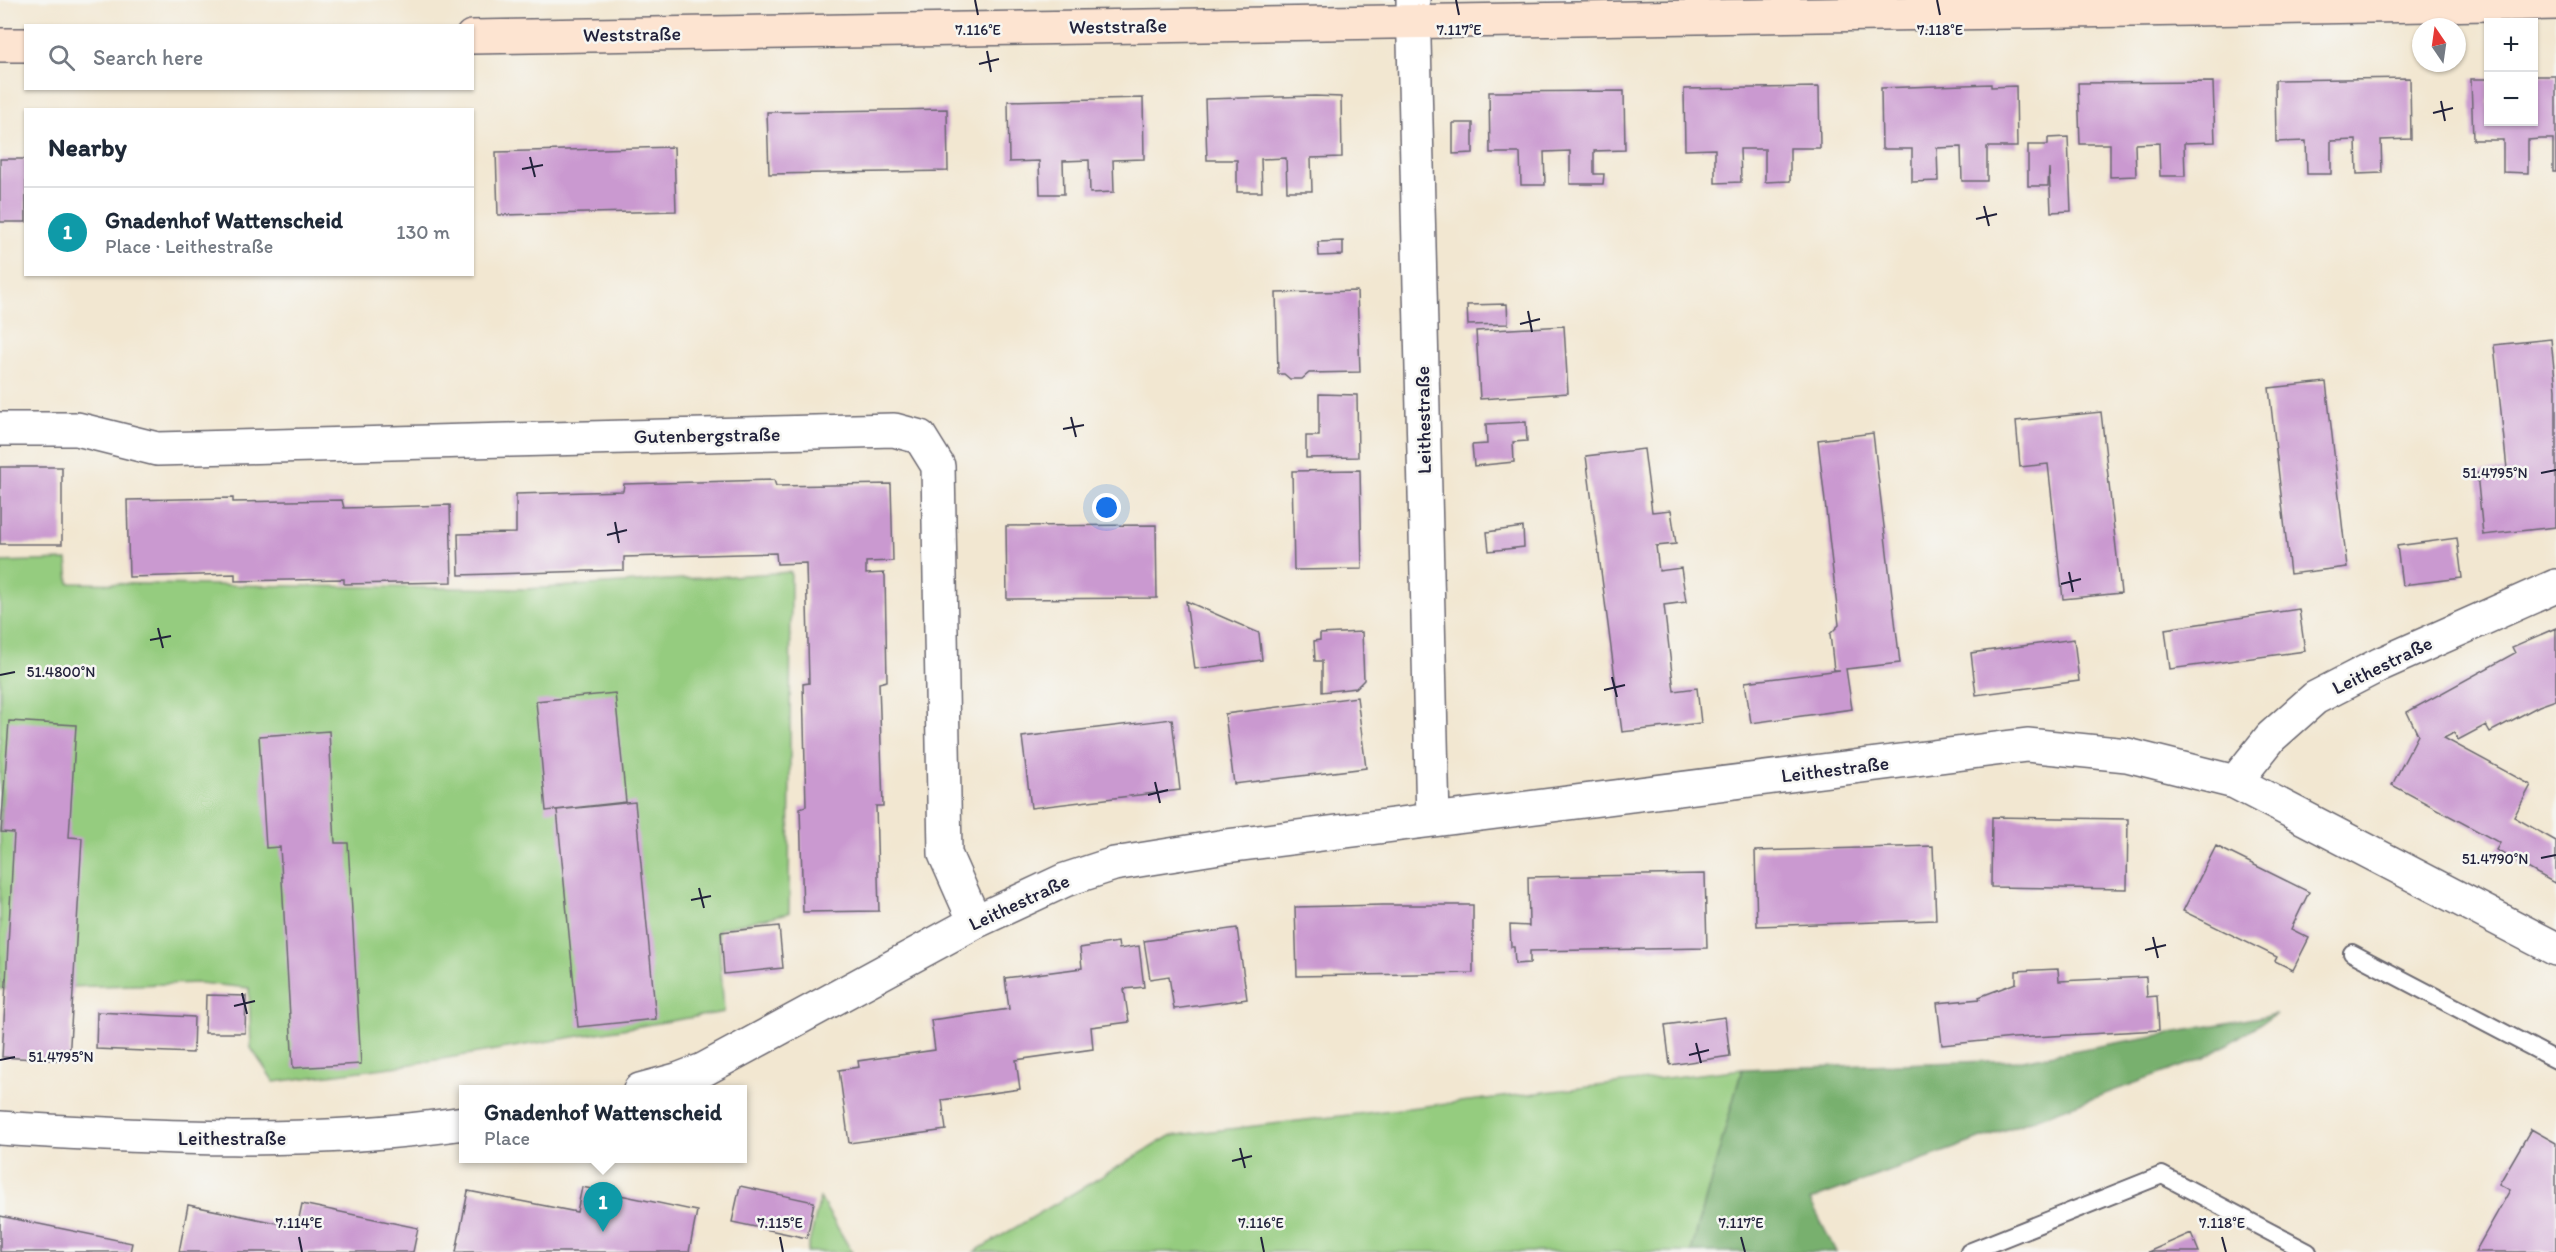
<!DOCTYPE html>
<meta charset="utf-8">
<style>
:root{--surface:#fff;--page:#f6f6f7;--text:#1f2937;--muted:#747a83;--line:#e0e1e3;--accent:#db2777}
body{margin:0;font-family:Itim,sans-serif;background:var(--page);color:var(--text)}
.controls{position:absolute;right:18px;top:18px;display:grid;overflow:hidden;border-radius:0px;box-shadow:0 2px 4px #0004}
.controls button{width:54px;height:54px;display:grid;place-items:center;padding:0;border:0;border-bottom:2px solid var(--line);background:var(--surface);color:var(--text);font:30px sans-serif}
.compass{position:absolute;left:2412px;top:18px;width:54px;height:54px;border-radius:50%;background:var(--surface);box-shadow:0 2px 4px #0004;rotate:347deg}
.you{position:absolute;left:1107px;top:508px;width:21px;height:21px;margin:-15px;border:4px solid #fff;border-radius:50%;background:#1a73e8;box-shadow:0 0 0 9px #1a73e833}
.badge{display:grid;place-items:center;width:39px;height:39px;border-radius:50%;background:var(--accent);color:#fff;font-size:20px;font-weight:700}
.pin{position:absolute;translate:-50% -50px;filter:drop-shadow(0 2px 3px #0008)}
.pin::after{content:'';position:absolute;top:32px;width:21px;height:18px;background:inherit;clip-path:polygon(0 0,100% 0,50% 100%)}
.popup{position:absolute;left:459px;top:1085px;width:288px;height:78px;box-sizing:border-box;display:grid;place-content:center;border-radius:0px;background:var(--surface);filter:drop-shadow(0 2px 4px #0005);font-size:20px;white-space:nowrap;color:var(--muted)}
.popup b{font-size:22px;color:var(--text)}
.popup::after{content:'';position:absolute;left:50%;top:100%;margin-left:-12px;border:12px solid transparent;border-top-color:var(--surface)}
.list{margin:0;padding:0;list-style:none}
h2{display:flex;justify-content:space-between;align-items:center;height:78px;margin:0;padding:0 24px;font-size:26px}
h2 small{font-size:20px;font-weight:400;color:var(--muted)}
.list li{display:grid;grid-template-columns:39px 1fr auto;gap:18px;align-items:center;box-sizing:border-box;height:90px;padding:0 24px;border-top:2px solid var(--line)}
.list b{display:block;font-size:22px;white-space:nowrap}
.list p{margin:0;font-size:20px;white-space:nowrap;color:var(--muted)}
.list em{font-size:20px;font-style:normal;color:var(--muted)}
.icon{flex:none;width:33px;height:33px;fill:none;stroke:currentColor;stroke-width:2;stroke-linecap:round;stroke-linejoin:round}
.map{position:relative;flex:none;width:2556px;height:1252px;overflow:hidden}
.search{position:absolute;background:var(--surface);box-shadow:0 2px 4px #0004;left:24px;top:24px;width:450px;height:66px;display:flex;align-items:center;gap:15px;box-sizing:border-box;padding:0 21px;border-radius:0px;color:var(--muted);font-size:22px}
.panel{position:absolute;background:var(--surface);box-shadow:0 2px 4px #0004;left:24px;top:108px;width:450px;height:168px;border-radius:0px}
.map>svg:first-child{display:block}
.green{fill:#95cc7f;stroke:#5c775d;stroke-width:1.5}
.forest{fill:#78b06e;stroke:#4d6954;stroke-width:1.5}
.building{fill:#ca99d0}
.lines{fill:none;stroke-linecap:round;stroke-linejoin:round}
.lane-casing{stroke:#6b6770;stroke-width:20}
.street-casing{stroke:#6b6770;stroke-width:36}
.secondary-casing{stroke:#6b6770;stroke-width:36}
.lane{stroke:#fff;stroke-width:16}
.street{stroke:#fff;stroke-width:33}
.secondary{stroke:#fde4d1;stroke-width:33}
.ticks{fill:none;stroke:#22223b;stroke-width:2}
.labels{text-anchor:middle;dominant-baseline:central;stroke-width:5;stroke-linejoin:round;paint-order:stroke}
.street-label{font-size:20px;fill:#22223b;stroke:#f6f6f2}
.ticks-label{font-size:15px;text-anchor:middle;fill:#22223b;stroke:#f6f6f2;stroke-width:5;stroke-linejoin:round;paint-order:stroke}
</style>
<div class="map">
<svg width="2556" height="1252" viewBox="0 0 2556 1252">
<rect width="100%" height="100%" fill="#f6f6f2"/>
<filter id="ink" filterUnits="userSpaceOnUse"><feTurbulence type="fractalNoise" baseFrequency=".0167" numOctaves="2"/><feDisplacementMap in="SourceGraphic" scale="12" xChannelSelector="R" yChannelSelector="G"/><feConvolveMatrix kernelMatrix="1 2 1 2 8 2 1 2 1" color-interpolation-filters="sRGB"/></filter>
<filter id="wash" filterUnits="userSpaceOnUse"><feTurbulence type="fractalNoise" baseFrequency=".008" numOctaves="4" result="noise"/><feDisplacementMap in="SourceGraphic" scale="24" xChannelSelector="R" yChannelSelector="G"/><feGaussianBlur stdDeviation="1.35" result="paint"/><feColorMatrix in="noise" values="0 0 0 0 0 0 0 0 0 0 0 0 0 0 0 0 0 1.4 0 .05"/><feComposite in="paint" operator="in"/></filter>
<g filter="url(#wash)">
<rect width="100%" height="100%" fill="#f2e7d1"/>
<path class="green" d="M67 560 69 583 527 589 791 572 789 913 718 929 724 1012 400 1066 274 1082 251 1048 249 988 199 983 0 989V562Z
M1742 1069 1691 1252H974L1170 1136Z
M820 1198 852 1252H807Z"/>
<path class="forest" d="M2276 1014 2205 1058 1810 1200 1836 1252H1691L1742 1069 2022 1060Z"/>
<g id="blocks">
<path class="building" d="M2534 76H2556V172H2553V139H2540L2528 140V173L2503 172V140H2473L2471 79H2488V122H2534Z
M2410 78 2411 139 2381 140 2382 173 2357 174 2356 140 2331 141V174H2307L2306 141 2276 142 2275 80Z
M2213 82 2215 142 2184 143 2185 176H2160L2159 143 2135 144 2136 176 2110 177V144H2080L2078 83Z
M1991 84V87L2016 86 2017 147H1987V181H1962L1961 147 1937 148 1938 181 1912 182V149H1882L1881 88Z
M1819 87 1820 148H1790V181L1765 182V149H1740L1741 182 1715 183V149L1685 150 1684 89Z
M1624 91 1625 150 1594 151V174H1604L1603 184H1570V151L1544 152 1545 185H1521L1520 153H1490L1489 92Z
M1315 96 1341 97 1342 157 1311 158 1312 191H1287L1286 158 1261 159 1262 192H1237V160H1207L1205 99Z
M1143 98 1144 159 1113 160 1114 192 1090 193 1089 160 1063 161 1064 194H1040L1039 161 1009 162 1008 101Z
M947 109 948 171 769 174 767 112Z
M1453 123H1473V153L1453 154Z
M2068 137 2071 211 2051 212 2049 168 2048 186H2028V145H2048V138Z
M674 147 676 211 498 215 496 152Z
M0 159H26V222H0Z
M1343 241V255L1319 256 1318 242Z
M1357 291 1360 372 1309 373 1302 379H1290L1284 374H1278L1276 293Z
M1507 304 1508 324 1468 325 1467 305Z
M1564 326 1568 393 1480 399 1476 331Z
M2551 339 2556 389V527L2483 535 2477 473 2507 469 2494 345Z
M2326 382 2347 567 2290 574 2269 388Z
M1319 394 1357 395 1358 457 1306 458V436H1319Z
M2101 412 2121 593 2063 599 2048 464 2020 467 2016 421Z
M1526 422 1527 441 1513 442 1514 462 1474 466 1472 445 1487 444 1486 424Z
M1873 433 1900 663 1846 669 1852 709 1751 723 1745 682 1840 670H1834L1830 634 1839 625 1818 440Z
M1644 449 1652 512 1671 510 1676 544 1656 546 1659 571 1681 568 1686 602 1664 605 1674 691 1697 688 1701 723 1622 732 1586 456Z
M0 467H62V544H0Z
M1360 470 1362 569 1294 570 1292 471Z
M774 480 776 486 891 484 893 561 866 562V574L884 573 885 576 887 681 879 683 883 806H876L879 911 803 912 800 808 806 806 803 684 809 683 806 563 777 564 776 553 624 557V570L459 575 458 534 516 533V494L623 491 624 484Z
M233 498V502L342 500 344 508 450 505 452 582 344 584V579L235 581V574L129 577 127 500Z
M1156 525 1157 598 1007 599 1006 526Z
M1523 527 1524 547 1489 551 1487 532Z
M2457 538 2462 578 2402 585 2397 546Z
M1186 601 1259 633 1262 660 1195 669Z
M2299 609 2305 651 2170 669 2165 629Z
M2556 628V700L2539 706 2490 732 2486 725 2458 740 2454 733 2444 738 2531 785 2514 817 2556 841V884L2496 850 2500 843 2392 785 2418 735 2407 712 2515 653 2512 647Z
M1362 632 1364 680 1356 688 1322 692V661H1315L1314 641 1320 640V634Z
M2074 639 2079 681 1976 695 1971 653Z
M615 693 626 802 546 811 536 701Z
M1357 697 1366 768 1234 784 1225 714Z
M1172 719 1180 790 1031 808 1022 737Z
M9 721 76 725 69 837 82 838 69 1061 2 1057 14 833 1 832Z
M329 731 335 843H348L361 1064 293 1068 280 847 266 848 259 736Z
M635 802 656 1019 578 1027 557 810Z
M1992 817 2128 819 2127 889 1991 887Z
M1933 846 1936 920 1757 926 1755 851Z
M2216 846 2309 892 2291 929 2309 938 2293 970 2275 961 2277 957 2183 911Z
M1705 874 1707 948 1530 951V963L1515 964 1514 947H1511L1510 925 1529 926 1528 877Z
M1383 905H1473V973L1297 976 1295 907Z
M779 926 783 968 724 974 721 932Z
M1237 928 1247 999 1174 1009 1169 976 1150 979 1144 941Z
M1118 942 1119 949 1139 946 1144 987 1124 989 1129 1022 1091 1027 1093 1049 1016 1060 1020 1089 942 1100 946 1130 849 1143 839 1070 859 1067 858 1061 935 1050 931 1020 1009 1009 1005 978 1082 968 1080 948Z
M2058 969 2059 981 2146 977 2147 997 2157 996 2159 1030 2014 1038 1942 1045 1937 1003 1980 999 1979 997 2016 983V971Z
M206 995 246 996 245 1033H205Z
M97 1012 194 1017 193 1053 96 1049Z
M1725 1017 1730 1056 1670 1065 1665 1025Z
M2531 1129 2556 1143V1252H2475L2510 1190 2499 1184Z
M740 1186 814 1202 807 1238 732 1222Z
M582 1187 697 1211 689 1252H456L468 1191 577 1212Z
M302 1204 418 1228 413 1252H179L188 1205 297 1227Z
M0 1216 132 1243 130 1252H0Z
M2191 1233 2199 1252H2148Z"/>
</g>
</g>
<g filter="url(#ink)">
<use href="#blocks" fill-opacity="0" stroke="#6b6770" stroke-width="1.5"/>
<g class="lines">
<g class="lane-casing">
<path id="lane" d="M2352 953 2556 1060
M1969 1252 2162 1175 2308 1252"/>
</g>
<g class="street-casing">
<path id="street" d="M1413 0 1433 820
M0 429H77L157 449 894 430 920 437 938 466 945 854 975 922
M2235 782 2271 737 2315 698 2381 664 2556 586
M640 1090 677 1080 703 1070 975 922 1065 880 1114 864 1226 846 2027 745 2127 755 2235 782 2556 949
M0 1128C155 1138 309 1146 464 1123"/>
</g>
<g class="secondary-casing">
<path id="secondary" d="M472 37 2556 3
M0 45H26"/>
</g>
<use href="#lane" class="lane"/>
<use href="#street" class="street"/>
<use href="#secondary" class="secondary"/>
</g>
</g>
<path class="ticks" d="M975 0 978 15M1456 0 1459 15M1937 0 1940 15M987 51 991 72M979 64 999 59M2441 101 2445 121M2433 113 2453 108M530 157 535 177M522 169 543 165M1984 206 1989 226M1976 219 1997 214M1528 311 1532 332M1520 324 1540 319M1071 417 1076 437M1063 429 1084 425M2541 473 2556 470M615 522 619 543M607 535 627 530M2069 572 2073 592M2061 584 2081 579M158 628 163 648M150 640 171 636M0 675 15 672M1612 677 1617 697M1604 690 1625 685M1155 782 1160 803M1148 795 1168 790M2541 858 2556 855M699 888 704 908M691 900 711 896M2153 937 2158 958M2145 950 2166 945M242 993 247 1014M234 1006 255 1001M1696 1043 1701 1063M1689 1055 1709 1050M0 1060 15 1057M1240 1148 1245 1168M1232 1161 1252 1156M299 1237 302 1252M780 1237 783 1252M1261 1237 1264 1252M1741 1237 1745 1252M2222 1237 2226 1252"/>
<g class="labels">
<g class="street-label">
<text transform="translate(1118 26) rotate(-1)">Weststraße</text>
<text transform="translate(632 34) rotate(-1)">Weststraße</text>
<text transform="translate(1423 420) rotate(-91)">Leithestraße</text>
<text transform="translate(707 435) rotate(-1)">Gutenbergstraße</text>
<text transform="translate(2382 665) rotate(-26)">Leithestraße</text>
<text transform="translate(1835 769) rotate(-7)">Leithestraße</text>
<text transform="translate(1019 902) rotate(-25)">Leithestraße</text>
<text x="232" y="1138">Leithestraße</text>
</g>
</g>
<g class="ticks-label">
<text x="978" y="35">7.116°E</text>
<text x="1459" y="35">7.117°E</text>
<text x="1940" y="35">7.118°E</text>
<text x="2495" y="478">51.4795°N</text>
<text x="61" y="677">51.4800°N</text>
<text x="2495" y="864">51.4790°N</text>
<text x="61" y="1062">51.4795°N</text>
<text x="299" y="1228">7.114°E</text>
<text x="780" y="1228">7.115°E</text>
<text x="1261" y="1228">7.116°E</text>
<text x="1741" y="1228">7.117°E</text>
<text x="2222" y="1228">7.118°E</text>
</g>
</svg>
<div class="controls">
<button>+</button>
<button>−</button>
</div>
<svg class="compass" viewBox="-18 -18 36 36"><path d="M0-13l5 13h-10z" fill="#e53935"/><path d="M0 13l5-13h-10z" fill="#747a83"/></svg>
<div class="you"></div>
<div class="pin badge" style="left:603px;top:1232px;background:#0f9aa8">1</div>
<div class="popup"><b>Gnadenhof Wattenscheid</b>Place</div>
<div class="search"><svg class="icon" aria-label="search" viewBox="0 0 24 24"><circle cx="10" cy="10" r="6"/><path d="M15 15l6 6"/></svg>Search here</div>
<section class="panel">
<h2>Nearby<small></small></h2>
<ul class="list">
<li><span class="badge" style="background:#0f9aa8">1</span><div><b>Gnadenhof Wattenscheid</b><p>Place · Leithestraße</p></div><em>130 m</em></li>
</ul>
</section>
</div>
